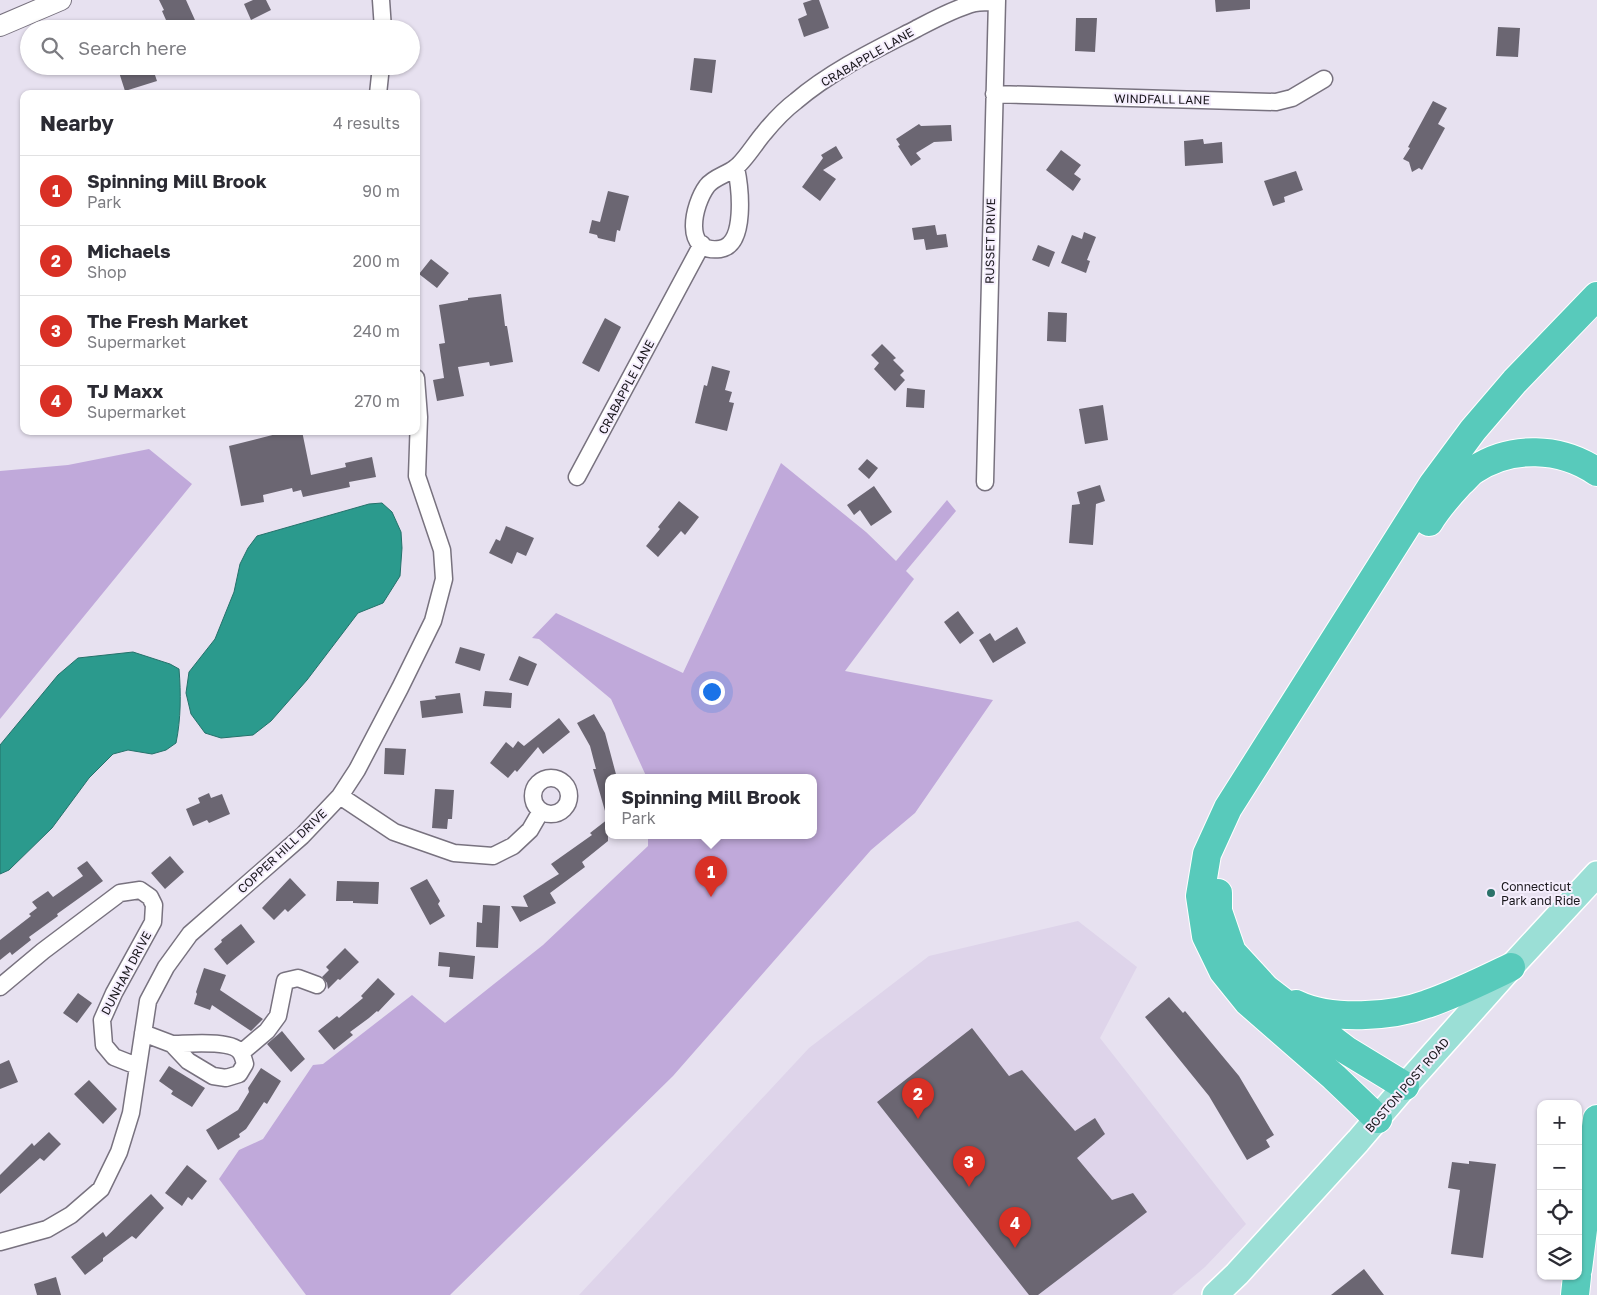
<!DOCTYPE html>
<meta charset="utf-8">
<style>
:root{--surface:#fff;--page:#f2f2f3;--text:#2b2b33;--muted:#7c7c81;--line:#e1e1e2;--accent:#d93025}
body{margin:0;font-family:"Golos Text",sans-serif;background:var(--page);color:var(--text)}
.controls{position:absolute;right:15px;bottom:15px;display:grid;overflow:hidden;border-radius:10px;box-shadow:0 1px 4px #0004}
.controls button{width:45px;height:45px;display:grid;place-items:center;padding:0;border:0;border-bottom:1px solid var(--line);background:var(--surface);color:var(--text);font:25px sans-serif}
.you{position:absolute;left:711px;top:691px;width:18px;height:18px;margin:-12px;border:4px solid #fff;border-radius:50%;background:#1a73e8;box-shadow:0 0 0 8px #1a73e833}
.badge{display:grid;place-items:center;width:32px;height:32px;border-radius:50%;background:var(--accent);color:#fff;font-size:16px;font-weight:700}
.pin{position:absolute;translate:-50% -41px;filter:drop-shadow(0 1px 2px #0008)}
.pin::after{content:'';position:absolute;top:26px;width:18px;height:15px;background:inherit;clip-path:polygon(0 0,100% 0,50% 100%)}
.popup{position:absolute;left:605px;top:774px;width:212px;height:65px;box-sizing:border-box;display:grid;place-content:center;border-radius:10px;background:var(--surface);filter:drop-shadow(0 1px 4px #0005);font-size:16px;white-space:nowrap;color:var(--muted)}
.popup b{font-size:19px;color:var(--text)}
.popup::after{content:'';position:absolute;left:50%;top:100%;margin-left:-10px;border:10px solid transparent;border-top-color:var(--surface)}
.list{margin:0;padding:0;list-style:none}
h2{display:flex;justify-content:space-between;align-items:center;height:65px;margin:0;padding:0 20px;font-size:21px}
h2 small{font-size:16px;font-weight:400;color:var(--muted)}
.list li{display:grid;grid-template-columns:32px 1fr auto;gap:15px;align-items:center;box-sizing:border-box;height:70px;padding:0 20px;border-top:1px solid var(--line)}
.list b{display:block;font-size:19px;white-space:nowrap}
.list p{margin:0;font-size:16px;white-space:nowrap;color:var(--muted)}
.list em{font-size:16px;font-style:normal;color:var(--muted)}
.icon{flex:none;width:28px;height:28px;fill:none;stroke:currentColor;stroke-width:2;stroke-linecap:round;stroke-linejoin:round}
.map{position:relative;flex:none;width:1597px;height:1295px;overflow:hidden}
.search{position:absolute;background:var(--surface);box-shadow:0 1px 4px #0004;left:20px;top:20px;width:400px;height:55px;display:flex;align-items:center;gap:12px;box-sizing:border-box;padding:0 18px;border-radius:28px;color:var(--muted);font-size:19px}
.panel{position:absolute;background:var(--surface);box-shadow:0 1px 4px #0004;left:20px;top:90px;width:400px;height:345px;border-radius:10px}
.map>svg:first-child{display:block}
.built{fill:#ded4ea}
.green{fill:#c0a9da}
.water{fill:#2b9a8d;stroke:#25726b}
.building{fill:#6b6672}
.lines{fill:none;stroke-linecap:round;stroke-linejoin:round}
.minor-casing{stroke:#78727f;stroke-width:19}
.tertiary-casing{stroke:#78727f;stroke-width:22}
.primary-casing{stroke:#fff;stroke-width:28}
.motorway-casing{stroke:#fff;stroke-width:30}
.minor{stroke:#fff;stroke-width:16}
.tertiary{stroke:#fff;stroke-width:20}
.primary{stroke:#9bdfd6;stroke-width:25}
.motorway{stroke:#58cabb;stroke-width:28}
.poi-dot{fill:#2b7269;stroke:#f5eefd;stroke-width:2}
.labels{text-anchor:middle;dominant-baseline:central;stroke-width:4;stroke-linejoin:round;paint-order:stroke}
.street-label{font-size:12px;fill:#18161b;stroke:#f5eefd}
.poi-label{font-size:12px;fill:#18161b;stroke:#f5eefd;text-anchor:start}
</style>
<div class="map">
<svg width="1597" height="1295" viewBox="0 0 1597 1295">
<rect width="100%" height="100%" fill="#e7e1f0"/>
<path class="built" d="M1078 921 1137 967 1100 1038 1246 1224 1205 1267 1172 1295H579L809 1048 929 956Z"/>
<path class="green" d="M149 449 192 484 0 719V471L68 465Z
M781 463 866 532 896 561 947 500 956 511 906 571 914 579 845 671 993 700 915 813 871 850 673 1076 450 1295H306L219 1179 239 1150 263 1139 313 1065 323 1064 412 995 445 1023 543 945 648 846V836H814V778H647L611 699 539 639 532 638 556 613 683 673Z"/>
<path class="water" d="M382 503 392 512 401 532 402 548 400 576 383 603 358 613 307 680 271 721 253 735 221 738 205 733 191 714 186 693 189 672 215 639 234 592 240 564 248 548 257 536 369 504Z
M133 652 170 664 179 669C181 693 181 719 176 743L166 750 152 754 128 750 113 754 89 778 52 828 9 870 0 874V745L58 675 78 658Z"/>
<path class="building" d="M159 0H186L199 29H170L162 11 164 10Z
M253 0H266L271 10 251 20 244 4Z
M812 0H819L829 28 804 37 798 19 807 15 803 3Z
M1215 0H1250V9L1216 12Z
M1076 18H1097L1095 52 1075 51Z
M1498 27 1520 28 1518 57 1496 56Z
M694 58 716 60 712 93 690 90Z
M117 66H152L157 81 125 91Z
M1433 101 1447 108 1438 124 1445 128 1422 170 1419 168 1412 172 1409 162 1403 159 1410 148 1408 147Z
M919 124 921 126 951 125 952 141 934 142 916 153 921 159 911 166 898 146 900 145 896 139Z
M1203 139 1204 144 1222 142 1223 163 1185 166 1184 141Z
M836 146 843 158 823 170 836 179 820 201 802 187 823 158 821 155Z
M1061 150 1081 165 1074 174 1081 179 1073 191 1046 170Z
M1296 171 1303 190 1284 197 1285 202 1273 206 1264 181Z
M608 191 629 196 620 231 617 230 615 242 598 238 597 235 589 233 592 220 600 222Z
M935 225 937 235 946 234 948 247 926 250 924 239 914 240 912 228Z
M1084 232 1096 237 1087 260 1090 261 1086 273 1061 263 1072 235 1082 239Z
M1038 245 1055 252 1049 267 1032 260Z
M431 259 449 273 437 288 419 274Z
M501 294 505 326H507L513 362 490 366 489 362 458 367 464 396 437 401 433 380 444 378 439 344 445 343 439 305 468 300V298Z
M1048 312 1067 313 1066 342 1047 341Z
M605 318 621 327 599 372 582 363Z
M882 344 896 358 893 360 904 371 900 375 905 380 895 391 874 369 879 363 871 355Z
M712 366 730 371 725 390 732 392 729 402 734 403 727 431 695 423 704 385 707 386Z
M907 388 925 390 924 408 906 407Z
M1103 405 1108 440 1085 444 1079 409Z
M288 431H302L311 475 346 467 345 463 372 457 376 477 349 482 350 487 303 497 301 490 293 492 292 488 263 495 264 502 241 506 229 446Z
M867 459 878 468 869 479 858 469Z
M1100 485 1105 501 1096 504 1093 545 1069 543 1072 505 1080 504 1077 492Z
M874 486 892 512 871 526 860 510 854 515 847 505Z
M679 501 699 517 685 535 681 531 658 557 646 546 660 529 658 527Z
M506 526 534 538 526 556 517 552 512 564 489 553 496 539 500 541Z
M958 611 974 633 960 644 944 622Z
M1017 627 1026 643 993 663 979 640 990 633 995 641Z
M460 647 485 654 480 671 455 663Z
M519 656 537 664 528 686 509 680Z
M485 691 512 693 511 708 483 706Z
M460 693 463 713 422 718 420 701 436 699 435 696Z
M594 714 605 733 617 778H608V810L605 811 593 769H596L590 746 577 723Z
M559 718 570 732 543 754 538 747 517 772 515 770 508 778 490 763 506 742 513 748 518 741 524 746Z
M385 748 406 749 404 775 384 774Z
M435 789 454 790 452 819H448L447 829 432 828Z
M209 793 211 798 222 794 230 814 209 823 207 820 193 826 186 809 200 803 198 798Z
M608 819V841L582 862 585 867 550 893 556 903 520 922 511 906 528 907 523 896 559 874 551 864 592 835 590 833Z
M170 856 184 872 165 889 151 873Z
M87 861 103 881 57 914 58 916 29 937 31 940 12 955 10 952 0 960V940L31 916 29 914 37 908 32 902 48 891 53 897 83 876 77 868Z
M290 878 306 895 288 912 285 909 274 920 262 908Z
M427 879 440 901 438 904 445 916 430 925 410 888Z
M337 881 379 882 378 904 353 903V901H336Z
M483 905 500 906 498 948 476 947 477 922 482 923Z
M241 924 255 942 227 965 214 949 222 942 221 940Z
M345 948 359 962 340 980 338 979 328 989 327 983 322 977 329 970 326 967Z
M439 952 475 956 473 979 449 977 450 967 438 966Z
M204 968 226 975 220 990 263 1019 251 1031 212 1005 210 1010 194 1004 197 994 196 992Z
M378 978 395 994 378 1012 377 1011 369 1018 350 1032 353 1035 334 1050 318 1031 337 1016 339 1018 363 998 361 996Z
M78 993 92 1003 77 1023 63 1013Z
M1169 997 1183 1013 1185 1011 1239 1076 1274 1135 1266 1140 1270 1147 1247 1160 1209 1096 1145 1017Z
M972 1028 1009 1076 1022 1070 1075 1131 1095 1118 1105 1134 1077 1158 1112 1200 1133 1193 1147 1212 1038 1295H1029L877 1102Z
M282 1031 305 1059 291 1072 267 1044Z
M9 1060 18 1082 0 1089V1064Z
M169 1066 205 1088 192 1107 171 1094 173 1091 159 1081Z
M261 1068 281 1081 267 1104 264 1102 246 1129 239 1134 240 1137 218 1150 206 1130 238 1110 249 1092 248 1088Z
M89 1080 117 1109 103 1124 74 1094Z
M49 1132 61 1144 44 1161 40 1158 0 1194V1175L32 1143 34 1146Z
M1469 1161 1496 1164 1483 1258 1451 1254 1460 1190 1448 1188 1452 1162 1469 1164Z
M187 1165 207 1181 192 1200 188 1197 182 1206 165 1193Z
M151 1194 164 1208 136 1239 132 1236 103 1258V1261L85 1275 71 1257 103 1232 106 1237Z
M1364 1269 1384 1295H1331Z
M56 1277 61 1295H37L34 1284Z"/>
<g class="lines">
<g class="minor-casing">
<path id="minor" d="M381 0 383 29
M378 94 381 66
M994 94 1276 102 1292 98 1324 79
M736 168C740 187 747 245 720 249 682 254 693 205 707 186 714 177 726 175 735 168 744 162 756 142 764 133 773 122 784 110 796 101 831 71 875 50 916 29 933 20 955 8 975 3 982 2 990 2 997 2
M577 477 702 244
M985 482 997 0
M533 796a18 18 0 1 1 36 0a18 18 0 1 1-36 0Z
M340 796 394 832 454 853 493 856 513 846 530 830 541 811
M0 987 43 951 120 893 140 890 150 897 154 905 153 922 114 993 102 1020 104 1045 114 1057 137 1066
M143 1033 172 1044 188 1061 213 1076 226 1078 239 1074 245 1064C244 1061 243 1056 241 1053 233 1039 187 1044 172 1044
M241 1053 267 1031 278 1016 285 981 298 978 317 985
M0 1242 47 1229 71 1215 101 1189 119 1152 131 1113 148 1001 166 967 190 934 302 836 340 796 357 770 400 688 433 621 444 579 442 550 417 476 419 417 416 378"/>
</g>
<g class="tertiary-casing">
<path id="tertiary" d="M0 26 61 0"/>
</g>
<g class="primary-casing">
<path id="primary" d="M1215 1295 1237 1274 1358 1141 1405 1086 1511 967 1597 874"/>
</g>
<g class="motorway-casing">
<path id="motorway" d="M1429 522C1438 507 1448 496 1460 483 1465 479 1469 473 1474 470 1511 445 1561 447 1597 472
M1218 893V911L1232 952 1266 989 1346 1050 1405 1086
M1296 1004C1331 1021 1392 1017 1427 1004 1456 994 1484 980 1511 967
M1378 1119 1334 1077 1248 1002 1223 971 1206 936 1200 896 1207 854 1228 808 1433 484 1473 430 1515 381 1597 296
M1578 1269 1597 1119
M1575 1295 1577 1276"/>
</g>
<use href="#minor" class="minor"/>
<use href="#tertiary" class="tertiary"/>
<use href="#primary" class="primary"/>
<use href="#motorway" class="motorway"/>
</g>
<circle class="poi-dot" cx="1491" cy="893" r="5"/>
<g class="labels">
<g class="street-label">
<text transform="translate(867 57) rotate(-30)">CRABAPPLE LANE</text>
<text transform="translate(1162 99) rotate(1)">WINDFALL LANE</text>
<text transform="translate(990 241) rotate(-89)">RUSSET DRIVE</text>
<text transform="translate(626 387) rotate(-62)">CRABAPPLE LANE</text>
<text transform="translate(282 851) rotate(-43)">COPPER HILL DRIVE</text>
<text transform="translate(126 973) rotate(-62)">DUNHAM DRIVE</text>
<text transform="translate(1407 1085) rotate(-49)">BOSTON POST ROAD</text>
</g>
<g class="poi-label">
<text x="1501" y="886">Connecticut<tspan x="1501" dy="14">Park and Ride</tspan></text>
</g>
</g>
</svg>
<div class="controls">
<button>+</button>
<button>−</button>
<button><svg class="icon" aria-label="locate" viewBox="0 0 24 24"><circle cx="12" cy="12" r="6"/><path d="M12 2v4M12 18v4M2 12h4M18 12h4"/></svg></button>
<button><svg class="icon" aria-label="layers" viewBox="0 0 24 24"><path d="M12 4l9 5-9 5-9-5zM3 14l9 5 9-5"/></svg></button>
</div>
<div class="you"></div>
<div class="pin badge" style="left:711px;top:897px">1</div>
<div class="popup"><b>Spinning Mill Brook</b>Park</div>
<div class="pin badge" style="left:918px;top:1119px">2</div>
<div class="pin badge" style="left:969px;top:1187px">3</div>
<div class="pin badge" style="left:1015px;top:1248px">4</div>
<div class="search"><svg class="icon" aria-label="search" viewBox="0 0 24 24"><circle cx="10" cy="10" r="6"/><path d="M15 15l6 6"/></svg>Search here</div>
<section class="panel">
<h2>Nearby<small>4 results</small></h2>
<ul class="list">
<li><span class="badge">1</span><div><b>Spinning Mill Brook</b><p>Park</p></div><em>90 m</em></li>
<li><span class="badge">2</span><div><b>Michaels</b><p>Shop</p></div><em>200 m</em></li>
<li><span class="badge">3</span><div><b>The Fresh Market</b><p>Supermarket</p></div><em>240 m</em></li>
<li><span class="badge">4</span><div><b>TJ Maxx</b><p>Supermarket</p></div><em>270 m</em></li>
</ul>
</section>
</div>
